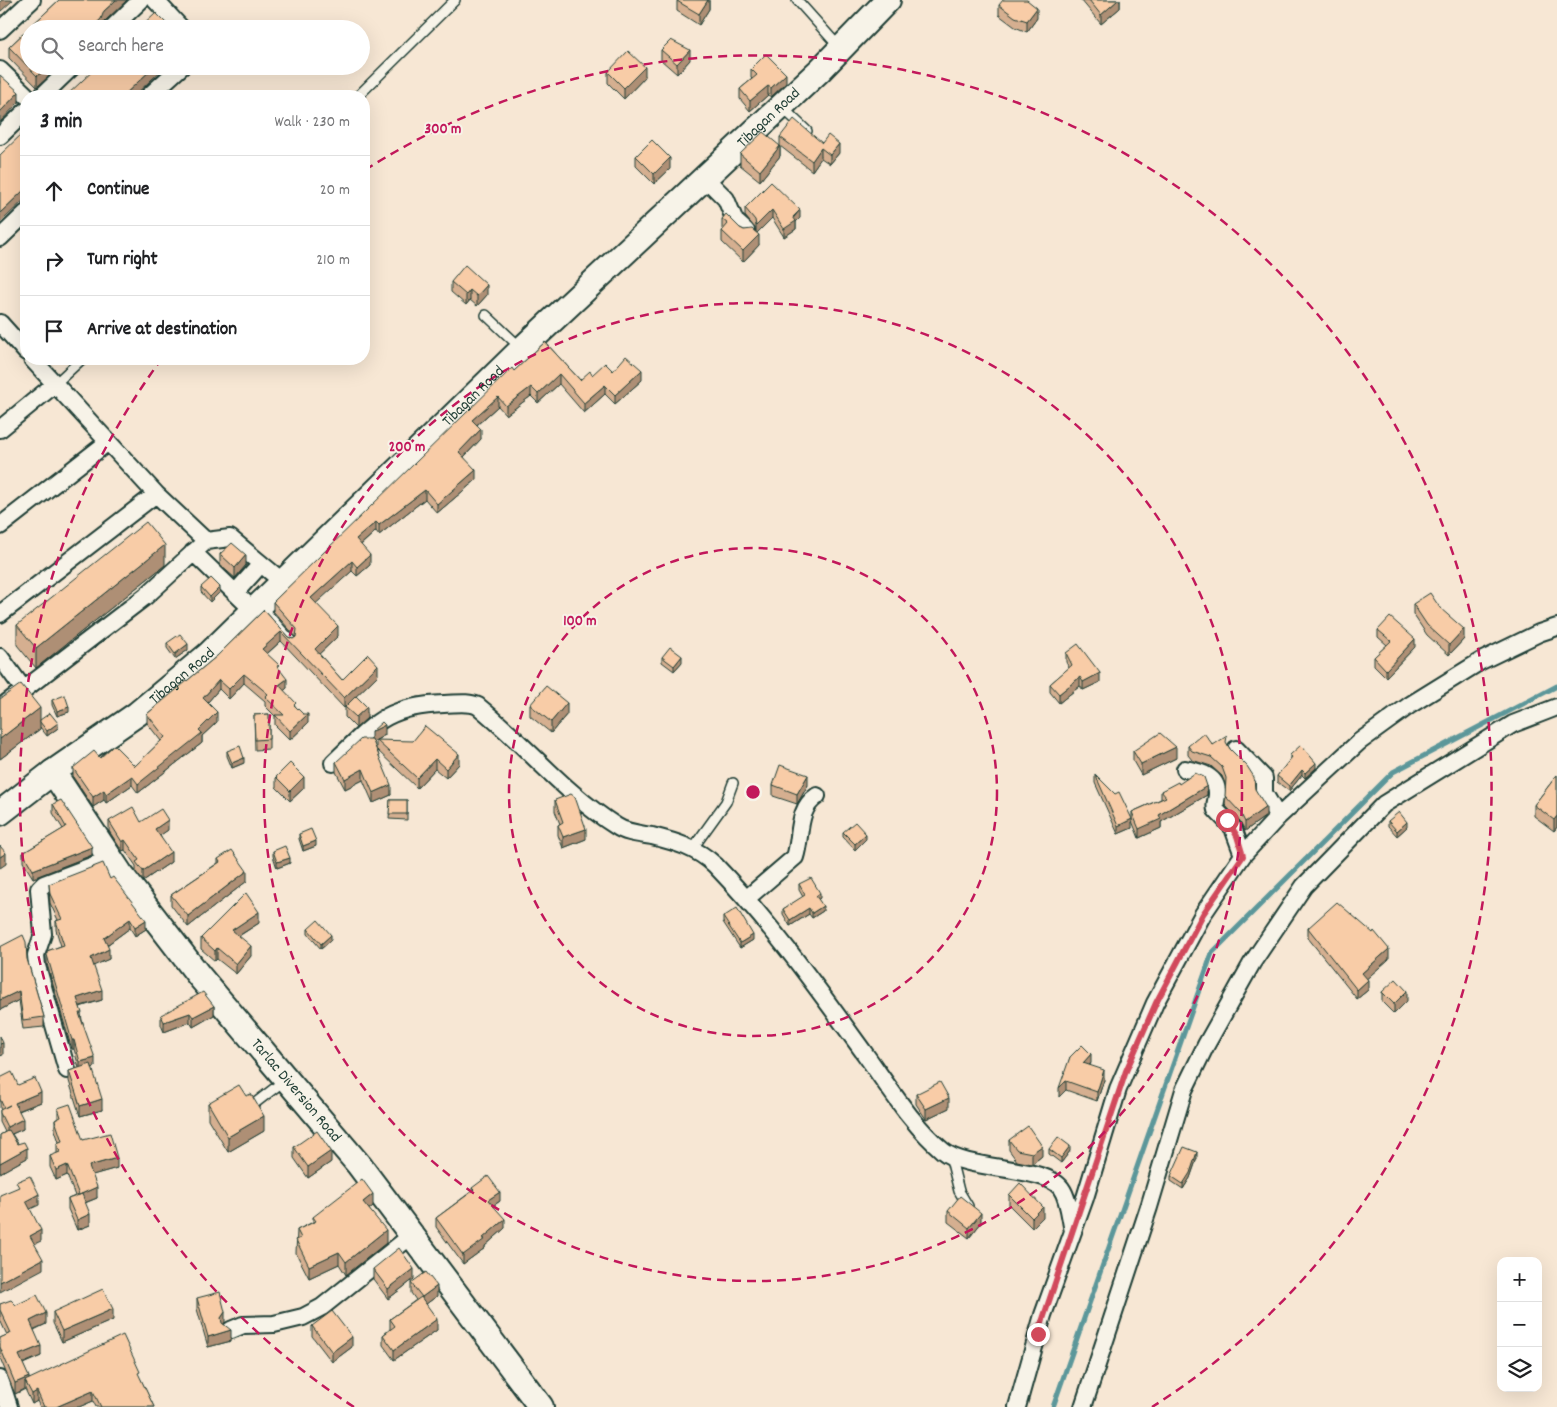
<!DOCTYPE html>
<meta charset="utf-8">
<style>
:root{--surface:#fff;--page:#f6f6f6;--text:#202124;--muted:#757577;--line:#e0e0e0}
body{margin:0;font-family:Dekko,sans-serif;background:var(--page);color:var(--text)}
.controls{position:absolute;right:15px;bottom:15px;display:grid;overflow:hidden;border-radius:10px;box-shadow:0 5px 20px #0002}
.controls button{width:45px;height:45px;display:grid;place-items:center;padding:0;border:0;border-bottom:1px solid var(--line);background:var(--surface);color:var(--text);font:25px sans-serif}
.stop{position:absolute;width:15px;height:15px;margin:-11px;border:4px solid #d1495b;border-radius:50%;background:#fff}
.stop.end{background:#d1495b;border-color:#fff;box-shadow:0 1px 5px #0008}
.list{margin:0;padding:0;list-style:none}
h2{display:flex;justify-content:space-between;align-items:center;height:65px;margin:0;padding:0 20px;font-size:21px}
h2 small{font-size:16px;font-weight:400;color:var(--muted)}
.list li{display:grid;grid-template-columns:32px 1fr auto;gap:15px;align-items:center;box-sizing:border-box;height:70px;padding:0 20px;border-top:1px solid var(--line)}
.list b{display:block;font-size:19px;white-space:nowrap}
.list em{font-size:16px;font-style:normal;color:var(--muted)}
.icon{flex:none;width:28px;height:28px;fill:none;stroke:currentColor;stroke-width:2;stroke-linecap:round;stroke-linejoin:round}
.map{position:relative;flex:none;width:1557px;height:1407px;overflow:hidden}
.search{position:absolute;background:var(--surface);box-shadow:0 5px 20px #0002;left:20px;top:20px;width:350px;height:55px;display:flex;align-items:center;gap:12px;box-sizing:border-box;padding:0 18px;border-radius:28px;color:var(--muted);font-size:19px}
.panel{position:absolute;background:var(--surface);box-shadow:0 5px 20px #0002;left:20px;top:90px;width:350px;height:275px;border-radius:20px}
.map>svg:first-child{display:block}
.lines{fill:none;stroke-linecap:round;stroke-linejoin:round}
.stream{stroke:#5b979a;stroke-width:5}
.lane-casing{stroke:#1f3d34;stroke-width:12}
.street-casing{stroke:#1f3d34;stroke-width:20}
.secondary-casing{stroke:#1f3d34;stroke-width:28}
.lane{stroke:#f7f3e8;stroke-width:9}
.street{stroke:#f7f3e8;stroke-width:16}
.secondary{stroke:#f7f3e8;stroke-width:24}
.wall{fill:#d5af90;stroke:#1f3d34}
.shaded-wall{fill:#ae8f75;stroke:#1f3d34}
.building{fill:#f8cca7;stroke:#1f3d34}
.route{stroke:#d1495b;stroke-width:6}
.ring{fill:none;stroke:#c2185b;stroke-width:2.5;stroke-dasharray:9 6}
.labels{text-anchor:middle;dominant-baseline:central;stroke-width:4;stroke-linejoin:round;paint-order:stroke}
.street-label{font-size:16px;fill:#1f3d34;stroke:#f7f3e8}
.centre{fill:#c2185b;stroke:#f7f3e8;stroke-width:2.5}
.ring-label{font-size:15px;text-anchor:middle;font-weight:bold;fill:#c2185b;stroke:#f7f3e8;stroke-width:4;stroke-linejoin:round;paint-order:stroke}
</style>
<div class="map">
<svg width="1557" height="1407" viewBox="0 0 1557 1407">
<rect width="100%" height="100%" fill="#f7e7d4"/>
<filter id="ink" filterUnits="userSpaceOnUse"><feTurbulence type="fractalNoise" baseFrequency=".02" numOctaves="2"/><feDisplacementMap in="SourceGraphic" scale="10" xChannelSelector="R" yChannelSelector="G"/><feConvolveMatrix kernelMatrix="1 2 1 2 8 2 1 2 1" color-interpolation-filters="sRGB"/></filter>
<g filter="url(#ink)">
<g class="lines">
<path class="stream" d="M1053 1407 1212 953 1393 772 1557 686"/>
<g class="lane-casing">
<path id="lane" d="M797 0 840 48
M358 96 455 0
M782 107 807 131
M486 315 522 349
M55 384 82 359
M260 606 292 642
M693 848 726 802 733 783
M254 1104 285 1080
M950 1155 959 1191 968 1206"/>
</g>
<g class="street-casing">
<path id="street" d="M155 0 182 29
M111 29 141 0
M0 30 32 0
M0 70 27 96
M42 96 73 66
M149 96 182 66
M0 136 26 111
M705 178 726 199 735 221 746 231
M0 238 26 213
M0 323 26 352
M32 359 156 494 206 541
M0 429 55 384
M0 526 108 442
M193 552 254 611
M235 593 261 564
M0 614 156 494
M0 657 24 690
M0 708 146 596 206 541 230 538 283 582
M1236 749 1264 778V793L1278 817
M333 763C373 725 385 706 444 704 455 704 468 701 478 706 526 745 564 793 616 826 626 833 640 834 652 836 676 842 697 848 715 865 771 923 818 989 865 1054 889 1087 912 1125 943 1151 966 1171 1046 1166 1061 1188 1069 1199 1070 1218 1073 1231
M1185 769C1199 772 1218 775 1217 794 1217 800 1214 804 1216 810L1233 828 1243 855
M746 899 795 857C802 836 796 810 817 796
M67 1070 37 966 36 955 43 934 39 889 44 884 110 859
M231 1330 243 1325 274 1324 303 1317 322 1307 412 1235
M0 1379 9 1407
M1017 1407 1043 1315 1085 1198 1118 1089 1155 1003 1203 914 1243 855 1278 817 1359 742 1410 705 1481 661 1539 633 1557 627
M1083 1407 1149 1207 1184 1090 1206 1045 1252 963 1304 886 1384 804 1513 724 1557 707"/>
</g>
<g class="secondary-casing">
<g id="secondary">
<path id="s1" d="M53 772 120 873 200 977 359 1165 541 1407"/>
<path id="s2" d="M0 813 53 772 137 714 208 655 526 345 820 70 888 0"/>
</g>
</g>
<use href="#lane" class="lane"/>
<use href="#street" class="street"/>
<use href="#secondary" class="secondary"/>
</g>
<path class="wall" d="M59 0H127L104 22 102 29H29L60 66 37 87 9 58V47Z
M709 0V9L699 25 677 11V1Z
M1081 0H1120V8L1101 24Z
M999 5 1037 18 1027 32 1015 27 999 15Z
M661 50 690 60 677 74 661 60Z
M751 69 786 83 771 97 768 95 750 111 740 99V89L752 79 751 78Z
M608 72 645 77 624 99 608 83Z
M780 137 839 153 830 164 821 158 812 171 780 146V156L760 181 740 165V154L780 146Z
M636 156 670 169 654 184 636 166Z
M771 182 800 218 796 222V229L784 237 772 218 756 233 759 245 743 262 722 242V231L723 230 722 229V219L744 230 756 232 755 228 745 216V208Z
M451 282 487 295 477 306 470 300 466 305 451 292Z
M545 342 580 380 592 375 613 371 642 380 615 404 605 394 584 413 559 384 538 403 531 396 506 415 498 406 477 425 481 439 464 457 476 480 437 513 425 499 379 535 376 531 361 545 370 565 357 576 352 571 315 603 338 636 319 654 342 680 378 675 356 696 367 718 356 728 345 717V707L354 697 344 708 281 641 267 654 279 669 287 688 284 691 308 723 290 740 275 725V716L265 706V701L244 683 229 699 219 689 207 703 217 722 202 736V743L138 793 132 785 106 803 104 800 93 807 73 777V768L100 758 135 766 161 741 147 723V714L217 656 264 610 288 637 293 639 296 637 273 611V602L514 371Z
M220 554 246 565 235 578 220 565Z
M165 565 36 668 17 645V625Z
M201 587 220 592 210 602 201 592Z
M1413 604 1440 608 1464 639 1449 655 1427 635 1413 614Z
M1378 630 1415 647 1386 677 1374 665V657L1387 645 1378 637Z
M167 643 188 650 175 659 167 648Z
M1066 653 1100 682 1083 690 1080 686 1059 703 1050 692V684L1069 668 1066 662Z
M662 657 682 662 674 671 662 662Z
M0 699 40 720 58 728 47 736 40 727V729L0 759Z
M52 700 69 712 57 716 52 705Z
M530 705 567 714 551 733 530 716Z
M269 714V749L255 750 254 715Z
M385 735 373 742 376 750V740L459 764 446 778 435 769 417 788 377 750 391 795 373 803 363 780 345 789 336 772V762L371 739Z
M1227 744 1255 789 1266 816 1245 831 1240 821 1225 805 1226 786 1222 776 1211 766 1192 760 1188 755V746Z
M227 751 244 763 232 768 227 756Z
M1133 751 1176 758 1141 775 1133 761Z
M1290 755 1316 768 1305 778 1302 775 1289 791 1277 782V776L1290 760Z
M1095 774 1115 794 1132 828 1118 834 1095 783Z
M1557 775V827L1554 831 1534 816V805Z
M276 777 304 788 290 801 276 787Z
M1179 784 1207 795 1161 822V828L1139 838 1132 821V812L1161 799V791Z
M773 785H808L797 804 773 796Z
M390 800H407V820L389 819Z
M555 800 586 839 563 848 558 835V825L560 824 555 811Z
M53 804 92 855 33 878 23 862V853L63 829 53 813Z
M109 821 141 822 168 830 160 835 171 862 143 881 136 872V866L125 850 122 851 109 831Z
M1388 821 1407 827 1397 836 1388 826Z
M843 832 866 839 855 850 843 837Z
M299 834 316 846 303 851 299 839Z
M273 851 290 863 277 868 273 856Z
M218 859 247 881 188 927 171 905V895L218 863Z
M110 879 146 929 135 936 130 928 107 945 109 959 93 965 102 1000 80 1007 82 1020 95 1067H92L102 1110 80 1116 69 1081V1071L79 1068 74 1049H72L70 1043 47 964V951L61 946 56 930V921L58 920 50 903 49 884Z
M799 884 820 898 818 899 823 911 812 918 809 914 790 926 783 914V909L803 897 799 890Z
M723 917 753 940 740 948 723 922Z
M259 923 239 936 251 956 236 974 217 959 215 961 201 949V938Z
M1308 928 1373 933 1389 959 1366 979 1368 990 1357 999 1308 938Z
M308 929 331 940 321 949 308 934Z
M0 947 27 959 44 1017V1027L23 1029 19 1000 0 1010Z
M1382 992 1407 1001 1394 1014 1382 1002Z
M214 1006V1015L193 1027 190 1022 164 1032 161 1025V1015Z
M1070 1057 1091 1063 1090 1065 1104 1080 1097 1101 1066 1090 1059 1097Z
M0 1078 18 1085 41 1102 19 1111 23 1129 12 1134 27 1158 0 1173V1135L5 1132 0 1122V1110H1L0 1108Z
M916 1094 949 1108 926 1119 916 1104Z
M208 1103 264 1131 228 1152 208 1119Z
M58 1108 83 1140 117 1168 92 1175 97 1198 85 1203 90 1225 77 1230 68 1209V1199L75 1196 67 1175 56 1180 50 1167V1156L57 1154V1143L59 1142 55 1130V1120L58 1118Z
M1009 1140 1042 1156 1032 1164 1017 1161 1009 1150Z
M294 1147 331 1162 308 1178 294 1158Z
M1049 1149 1070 1151 1061 1163 1049 1154Z
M1197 1158 1190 1178 1183 1189 1171 1181V1176Z
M472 1188 500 1201 493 1206 505 1228 485 1246V1248L463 1264 436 1227V1218L472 1191Z
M1009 1195 1043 1217 1032 1228 1009 1205Z
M373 1206 369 1209 386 1243 346 1275 339 1264 309 1278 296 1253 297 1230 313 1222V1217Z
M948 1211 981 1223 969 1238 948 1222Z
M373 1269 414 1279 388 1299 373 1279Z
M411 1283 437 1296 426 1304 437 1330 394 1360 383 1345V1335L390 1329V1319L416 1300 411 1293Z
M197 1298 225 1322 224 1325 231 1341 208 1347 197 1309Z
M0 1304 16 1305 46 1324 34 1330 41 1356 23 1364 29 1379 140 1378 154 1407H96L93 1401 79 1407H40L37 1401 32 1404 25 1389 15 1394 0 1358V1338L7 1335 0 1320Z
M53 1312 113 1320 62 1342 53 1323Z
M312 1326 352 1347 332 1362 312 1336Z"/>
<path class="shaded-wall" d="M2 0H13L0 12V2Z
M116 0H127L104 22 102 29H90L104 11Z
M708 0H709V9L699 25V14Z
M1118 0H1120V8L1101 24V15Z
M1037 8V18L1027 32V21Z
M690 50V60L677 74V64Z
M48 66H60L37 87V76Z
M155 66H166L134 96H123Z
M645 67V77L624 99V88Z
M786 74V83L771 97V88Z
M768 86V95L750 111V101Z
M19 92V102L0 122V112Z
M839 144V153L830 164V155Z
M780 146V156L760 181V171Z
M821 148V158L812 171V161Z
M670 158V169L654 184V174Z
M26 188V198L0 223V213Z
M772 210V218L756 234V226Z
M800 210V218L796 222V229L784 237V229Z
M759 235V245L743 262V251Z
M487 285V295L477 306V296Z
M470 290V300L466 305V295Z
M642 370V380L615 404V395Z
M559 374V384L538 403V394Z
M605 385V394L584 413V403Z
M531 387V396L506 415V406Z
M498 397V406L472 429V420Z
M481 429V439L459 462V452Z
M476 470V480L437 513V504Z
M425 490V499L379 535V525Z
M376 522V531L356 549V539Z
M165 545V565L36 668V648Z
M246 555V565L235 578V568Z
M370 555V565L357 576V567Z
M352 561V571L311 608V598Z
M220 587V592L210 602V597Z
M338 626V636L315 658V649Z
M1464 629V639L1449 655V645Z
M281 632V641L262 658V649Z
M1415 639V647L1386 677V670Z
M188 644V650L175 659V654Z
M682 656V662L674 671V666Z
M378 665V675L344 708V698Z
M1100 673V682L1083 690V682Z
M244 674V683L229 699V689Z
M1080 677V686L1059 703V694Z
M287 679V688L279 695V685Z
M219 680V689L203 708V698Z
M567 703V714L551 733V722Z
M69 707V712L57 716V711Z
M367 707V718L356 728V717Z
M40 708V729L0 759V739Z
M217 712V722L202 736V743L138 793V784L199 730Z
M308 714V723L290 740V731Z
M58 723V728L47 736V731Z
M385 725V735L371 743V732Z
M1176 747V758L1141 775V764Z
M459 754V764L446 778V769Z
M244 758V763L232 768V763Z
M435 759V769L417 788V778Z
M1316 763V768L1305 778V773Z
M363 769V780L345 789V779Z
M1302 770V775L1289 791V786Z
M808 775V785L797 804V794Z
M132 776V785L106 803V794Z
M304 777V788L290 801V791Z
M391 785V795L373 803V793Z
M1207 786V795L1161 822V828L1139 838V829L1159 815Z
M104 790V800L93 807V797Z
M1266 807V816L1245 831V822Z
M1557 816V827L1554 831V820Z
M1132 819V828L1118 834V826Z
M168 820V830L155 839V829Z
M1407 822V827L1397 836V831Z
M586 829V839L563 848V837Z
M866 834V839L855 850V844Z
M125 840V850L122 851V842Z
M316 841V846L303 851V846Z
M92 847V855L33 878V870Z
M171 852V862L143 881V871Z
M6 853V864L0 868V857Z
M290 858V863L277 868V862Z
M247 871V881L188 927V916Z
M820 893V898L816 901V896Z
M823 906V911L812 918V913Z
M809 908V914L790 926V920Z
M259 912V923L232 940V930Z
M130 919V928L104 947V938Z
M146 920V929L135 936V927Z
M331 935V940L321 949V944Z
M753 935V940L740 948V943Z
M251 946V956L236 974V964Z
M217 948V959L215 961V951Z
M109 949V959L91 967V958Z
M1389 949V959L1362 983V973Z
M1368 980V990L1357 999V990Z
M102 990V1000L77 1007V998Z
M19 991V1000L0 1010V1000Z
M1407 991V1001L1394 1014V1004Z
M214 1006V1015L193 1027V1017Z
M190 1013V1022L164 1032V1022Z
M72 1040H74V1049H72Z
M3 1043V1055L0 1056V1044Z
M1091 1054V1063L1083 1072V1063Z
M95 1058V1067L80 1071V1062Z
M1104 1070V1080L1097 1101V1092Z
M1066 1081V1090L1059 1097V1088Z
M41 1092V1102L15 1112V1103Z
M949 1098V1108L926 1119V1109Z
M102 1099V1110L80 1116V1106Z
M264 1116V1131L228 1152V1137Z
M23 1119V1129L7 1136V1127Z
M1042 1146V1156L1032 1164V1153Z
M1070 1146V1151L1061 1163V1158Z
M27 1148V1158L0 1173V1163Z
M331 1151V1162L308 1178V1167Z
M1197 1152V1158L1190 1178 1183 1189V1184Z
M117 1158V1168L89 1176V1166Z
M67 1165V1175L56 1180V1170Z
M97 1187V1198L79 1205V1195Z
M500 1192V1201L488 1209V1200Z
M39 1194V1205L26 1211V1201Z
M373 1194V1206L363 1214V1202Z
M1043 1207V1217L1032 1228V1218Z
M981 1213V1223L969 1238V1228Z
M90 1214V1225L77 1230V1220Z
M505 1219V1228L485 1246V1248L463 1264V1255Z
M41 1230V1241L30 1246V1236Z
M386 1230V1243L346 1275V1262Z
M339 1252V1264L309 1278V1266Z
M43 1259V1269L0 1292V1282Z
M414 1269V1279L388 1299V1289Z
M437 1286V1296L422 1307V1297Z
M113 1309V1320L62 1342V1331Z
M225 1312V1322L221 1328V1318Z
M46 1313V1324L30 1331V1321Z
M437 1319V1330L394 1360V1350Z
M231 1330V1341L208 1347V1337Z
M352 1337V1347L332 1362V1352Z
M41 1346V1356L19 1365V1355Z
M29 1377V1388L25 1381V1389L15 1394V1383Z
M37 1391V1401L32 1404V1394Z
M93 1391V1401L79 1407H56Z"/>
<path class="building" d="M59 0H116L104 11 101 19 90 29H29V66H48L37 76 9 47Z
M678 0H708L699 14 677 1Z
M1003 0H1027L1037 8 1027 21 1015 17 999 5Z
M1089 0H1118L1101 15Z
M156 13 172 29H139Z
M671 40 690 50 677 64 661 50Z
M628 51 645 67 624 88 608 72Z
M766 54 786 74 771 88 768 86 750 101 740 89 757 75 751 69Z
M98 66H155L123 96H66Z
M0 75 19 92 0 112Z
M794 119 822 143 828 135 839 144 830 155 821 148 812 161 780 137Z
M26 130V188L0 213V155Z
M763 132 780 146 760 171 740 154Z
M652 140 670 158 654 174 636 156Z
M771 182 800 210 793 217 796 221 784 229 772 210 756 226 755 220 745 208Z
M726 214 740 228 744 230 752 229 759 235 743 251 722 231 728 224 722 219Z
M465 265 487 285 477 296 470 290 466 295 451 282Z
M545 342 580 380 590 371 592 375 605 363 613 371 626 356 642 370 615 395 605 385 584 403 559 374 538 394 531 387 506 406 498 397 472 420 481 429 459 452 476 470 437 504 425 490 379 525 376 522 356 539 370 555 357 567 352 561 311 598 338 626 315 649 342 680 368 654 378 665 344 698 281 632 262 649 279 665 277 666 287 679 279 685 296 703 294 705 303 714H308L290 731 275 715H284L265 697 268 694 244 674 229 689 219 680 203 698 217 712 199 730 202 733 138 784 132 776 106 794 104 790 93 797 73 768 94 751 100 758 114 745 135 766 165 737 147 714 217 656 264 610 288 637 293 639 296 637 297 629 273 602 512 368 514 371Z
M146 522 165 545 36 648 17 625Z
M232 543 246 555 235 568 220 554Z
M211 578 220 587 210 597 201 587Z
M1430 593 1440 608 1464 629 1449 645 1427 625 1413 604Z
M1390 617 1415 639 1386 670 1374 657 1391 641 1378 630Z
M180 634 188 644 175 654 167 643Z
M1078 644 1100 673 1083 682 1080 677 1059 694 1050 684 1072 665 1066 653Z
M670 647 682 656 674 666 662 657Z
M21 684 40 708 0 739V699Z
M546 686 567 703 551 722 530 705Z
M65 695 69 707 57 711 52 700Z
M356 696 367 707 356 717 345 707Z
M50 713 58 723 47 731 40 722V720Z
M269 714V739L255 740 254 715Z
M382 722 385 725 371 732Z
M425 726 459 754 446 769 435 759 417 778 376 740 413 741Z
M1160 733 1176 747 1141 764 1133 751Z
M1204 733 1213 745 1227 736 1226 742 1230 749 1247 766 1254 777 1255 789 1266 807 1245 822 1240 812 1225 796 1226 778 1222 767 1211 757 1192 751 1188 746Z
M361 739H372L391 785 373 793 363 769 345 779 336 762Z
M1301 745 1316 763 1305 773 1302 770 1289 786 1277 776 1292 757 1290 755Z
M240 746 244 758 232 763 227 751Z
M290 763 304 777 290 791 276 777Z
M780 765 808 775 797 794 773 785Z
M1195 773 1204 777 1207 786 1159 815 1161 819 1139 829 1132 812 1166 797 1161 791 1178 782 1179 784Z
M1095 774 1115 794 1119 792 1132 819 1118 826Z
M1557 775V816L1554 820 1534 805Z
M571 794 575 797 586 829 563 837 558 825 563 822 555 800Z
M61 800 92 847 33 870 23 853 66 827 53 804Z
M390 800H407V814H389Z
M133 807 141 822 161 809 168 820 155 829 171 852 143 871 136 862 139 860 125 840 122 842 109 821Z
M1399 812 1407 822 1397 831 1388 821Z
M855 822 866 834 855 844 843 832Z
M311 829 316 841 303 846 299 834Z
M0 846 6 853 0 857Z
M285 846 290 858 277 862 273 851Z
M232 850 247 871 188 916 171 895 220 862 218 859Z
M103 863 110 879 113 877 146 920 135 927 130 919 104 938 109 949 91 958 102 990 77 998 82 1013H79L95 1058 80 1062 74 1040H72L70 1034 47 955V951L64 945 56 921 62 919 50 894 49 884Z
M811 878 820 893 816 896 823 906 812 913 809 908 790 920 783 909 805 895 799 884Z
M246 893 259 912 232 930 251 946 236 964 217 948 215 951 201 938Z
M1337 902 1373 933 1374 931 1389 949 1362 973 1368 980 1357 990 1308 928Z
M737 908 753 935 740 943 723 917Z
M318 920 331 935 321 944 308 929Z
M23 935 26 942 27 959 44 1017 23 1020 19 991 0 1000V947Z
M1396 979 1407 991 1394 1004 1382 992Z
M203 992 214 1006 193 1017 190 1013 164 1022 161 1015Z
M0 1036 3 1043 0 1044Z
M1082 1045 1091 1054 1083 1063 1104 1070 1097 1092 1066 1081 1059 1088 1070 1057Z
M91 1064 102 1099 80 1106 69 1071Z
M12 1072 18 1085 35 1078 41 1092 15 1103 23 1119 7 1127 0 1113V1110L10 1105 4 1108 0 1099V1078Z
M940 1082 949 1098 926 1109 916 1094Z
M239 1085 246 1096 251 1094 264 1116 228 1137 208 1103Z
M70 1104 83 1140 110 1133 117 1158 89 1166 97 1187 79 1195 67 1165 56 1170 50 1156 60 1152 57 1143 62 1141 55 1120 61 1117 58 1108Z
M1028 1126 1042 1146 1032 1153 1017 1150 1009 1140Z
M9 1130 17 1144 24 1142 27 1148 0 1163V1135Z
M317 1131 331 1151 308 1167 294 1147Z
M1058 1137 1070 1146 1061 1158 1049 1149Z
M1184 1147 1197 1152 1190 1173 1183 1184 1171 1176Z
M30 1176 39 1194 26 1201 41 1230 30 1236 43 1259 0 1282V1195L19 1187 16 1182Z
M488 1176 500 1192 488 1200 505 1219 483 1238 485 1239 463 1255 436 1218 474 1190 472 1188Z
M362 1179 373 1194 363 1202 386 1230 346 1262 339 1252 309 1266 296 1240 301 1238 297 1230 316 1221 313 1217Z
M1020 1183 1043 1207 1032 1218 1009 1195Z
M82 1194 90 1214 77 1220 68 1199Z
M960 1196 981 1213 969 1228 948 1211Z
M399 1248 414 1269 388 1289 373 1269Z
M426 1272 437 1286 422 1297 411 1283Z
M103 1289 113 1309 62 1331 53 1312Z
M220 1292 225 1312 221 1318 222 1323 231 1330 208 1337 197 1298Z
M37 1295 46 1313 30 1321 41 1346 19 1355 29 1377 15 1383 0 1347V1338L11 1333 0 1310V1304L11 1300 16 1305Z
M421 1297 437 1319 394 1350 383 1335 395 1326 390 1319Z
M332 1311 352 1337 332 1352 312 1326Z
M123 1335 140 1372 138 1373 154 1407H101L93 1391 56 1407H44L37 1391 32 1394 25 1381Z"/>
</g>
<g class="lines" filter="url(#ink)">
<path class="route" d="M1038 1334 1126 1071 1156 1003 1203 914 1243 856 1237 836 1227 820"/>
</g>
<g class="ring">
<circle cx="753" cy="792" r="244"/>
<circle cx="753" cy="792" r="489"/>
<path d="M354 1407A733 733 0 0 1 160 361M365 170A733 733 0 0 1 1152 1407"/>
</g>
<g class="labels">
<g class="street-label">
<text stroke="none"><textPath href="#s2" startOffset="1038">Tibagan Road</textPath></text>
<text stroke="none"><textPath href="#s2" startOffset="632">Tibagan Road</textPath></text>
<text stroke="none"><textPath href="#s2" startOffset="228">Tibagan Road</textPath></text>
<text stroke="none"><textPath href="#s1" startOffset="401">Tarlac Diversion Road</textPath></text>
</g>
</g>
<circle cx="753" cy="792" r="8" class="centre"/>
<g class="ring-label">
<text x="443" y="133">300 m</text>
<text x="407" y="451">200 m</text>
<text x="580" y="625">100 m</text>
</g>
</svg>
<div class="controls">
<button>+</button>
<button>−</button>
<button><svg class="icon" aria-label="layers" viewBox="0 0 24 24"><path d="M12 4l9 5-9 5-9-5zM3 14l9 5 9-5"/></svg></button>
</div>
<div class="stop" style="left:1227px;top:820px"></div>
<div class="stop end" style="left:1038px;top:1334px"></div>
<div class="search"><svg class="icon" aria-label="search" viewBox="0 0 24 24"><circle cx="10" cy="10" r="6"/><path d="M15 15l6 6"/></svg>Search here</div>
<section class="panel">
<h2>3 min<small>Walk · 230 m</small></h2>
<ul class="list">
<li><svg class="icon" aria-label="ahead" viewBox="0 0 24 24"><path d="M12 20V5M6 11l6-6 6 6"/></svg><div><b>Continue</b></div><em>20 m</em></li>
<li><svg class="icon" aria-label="right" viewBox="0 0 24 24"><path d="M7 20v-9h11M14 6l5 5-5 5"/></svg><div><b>Turn right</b></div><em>210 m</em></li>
<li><svg class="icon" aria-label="arrive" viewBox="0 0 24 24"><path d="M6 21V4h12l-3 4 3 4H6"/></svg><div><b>Arrive at destination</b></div></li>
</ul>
</section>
</div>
